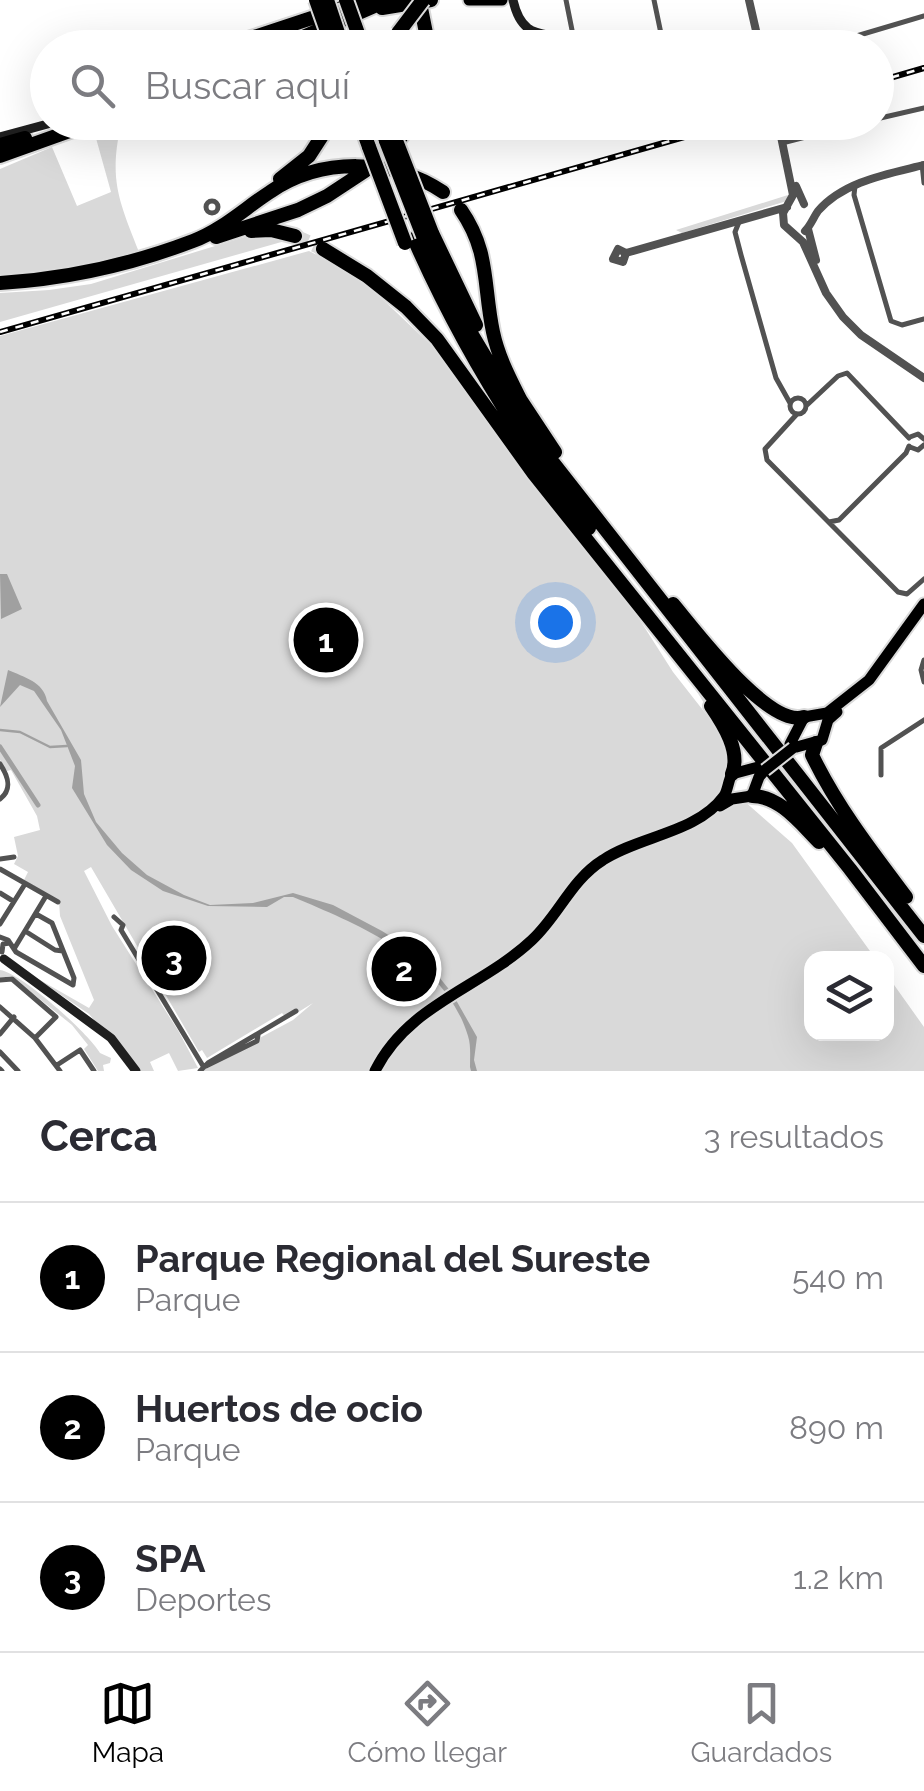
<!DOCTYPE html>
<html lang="es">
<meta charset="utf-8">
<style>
:root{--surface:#fff;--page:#f2f2f3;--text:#2b2b33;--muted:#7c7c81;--line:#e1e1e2;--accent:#000}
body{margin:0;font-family:Raleway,sans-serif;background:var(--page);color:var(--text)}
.controls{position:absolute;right:30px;bottom:30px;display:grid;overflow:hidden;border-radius:20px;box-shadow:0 10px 40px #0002}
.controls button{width:90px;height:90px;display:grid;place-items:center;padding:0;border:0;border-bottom:2px solid var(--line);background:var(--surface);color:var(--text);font:50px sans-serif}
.you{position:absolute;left:555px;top:622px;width:35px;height:35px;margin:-25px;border:8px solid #fff;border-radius:50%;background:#1a73e8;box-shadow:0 0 0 15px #1a73e833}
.badge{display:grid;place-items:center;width:65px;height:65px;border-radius:50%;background:var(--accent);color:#fff;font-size:32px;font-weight:700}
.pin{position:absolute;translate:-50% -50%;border:5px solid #fff;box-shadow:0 2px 10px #0006}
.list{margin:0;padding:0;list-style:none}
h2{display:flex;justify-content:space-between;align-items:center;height:130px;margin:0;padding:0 40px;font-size:42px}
h2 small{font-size:32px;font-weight:400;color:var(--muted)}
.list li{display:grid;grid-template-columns:65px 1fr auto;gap:30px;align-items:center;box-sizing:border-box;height:150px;padding:0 40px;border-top:2px solid var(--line)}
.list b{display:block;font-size:38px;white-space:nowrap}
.list p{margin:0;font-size:32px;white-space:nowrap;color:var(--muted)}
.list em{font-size:32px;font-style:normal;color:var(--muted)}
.icon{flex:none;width:55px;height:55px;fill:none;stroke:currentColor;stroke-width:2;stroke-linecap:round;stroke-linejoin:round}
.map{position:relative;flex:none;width:924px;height:1071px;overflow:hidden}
.search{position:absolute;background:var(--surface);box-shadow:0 10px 40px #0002;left:30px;right:30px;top:30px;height:110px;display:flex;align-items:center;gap:25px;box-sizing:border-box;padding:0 35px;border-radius:55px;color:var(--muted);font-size:38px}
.sheet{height:580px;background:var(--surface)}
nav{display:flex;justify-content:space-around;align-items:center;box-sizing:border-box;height:140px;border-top:2px solid var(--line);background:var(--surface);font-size:28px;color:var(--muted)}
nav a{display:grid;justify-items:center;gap:5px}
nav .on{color:var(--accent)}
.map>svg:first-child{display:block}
.green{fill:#d9d9d9;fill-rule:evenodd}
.water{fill:#a0a0a0}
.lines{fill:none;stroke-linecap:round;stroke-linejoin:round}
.stream{stroke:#a0a0a0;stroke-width:2.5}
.canal{stroke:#a0a0a0;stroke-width:5}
.motorway-tunnel{stroke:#d9d9d9;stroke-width:14;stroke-dasharray:14 7;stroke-linecap:butt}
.primary-casing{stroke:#dbdbdb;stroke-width:15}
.motorway-casing{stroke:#dbdbdb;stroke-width:18}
.minor{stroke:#525252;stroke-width:5}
.tertiary{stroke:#525252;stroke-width:8}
.secondary{stroke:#1f1f1f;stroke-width:9}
.primary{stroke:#000;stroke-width:11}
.motorway{stroke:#000;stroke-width:14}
.rail-casing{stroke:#000;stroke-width:6}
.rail{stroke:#fff;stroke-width:2.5;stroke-dasharray:8;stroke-linecap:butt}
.primary-bridge-casing{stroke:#dbdbdb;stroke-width:15;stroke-linecap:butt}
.motorway-bridge-casing{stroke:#dbdbdb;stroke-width:18;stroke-linecap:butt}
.primary-bridge{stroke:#000;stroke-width:11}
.motorway-bridge{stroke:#000;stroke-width:14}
</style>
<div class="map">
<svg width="924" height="1071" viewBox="0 0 924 1071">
<rect width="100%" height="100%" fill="#fff"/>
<path class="green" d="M121 124C109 179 118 199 139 252L85 266 0 275V169L52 147 77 206 111 192 94 131Z
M788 195 787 201 682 233 676 230Z
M251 235 292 239 0 322V293L49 290 91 284Z
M309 251 358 276 433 347 541 495 623 598 626 596C653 630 728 720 732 762 733 768 728 778 726 785L792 843 875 958H812V1034H886L887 975 924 1027V1071H198L293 1020 313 1003 287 1019 282 1013 207 1058 202 1050 199 1052 91 867 84 871 112 926 179 1032 198 1068 178 1071 169 1053 150 1062 154 1071H138L89 1014 33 976 89 1008 94 1000 60 916 59 901 24 880 28 872 14 864 18 856 14 837 40 830 37 816 11 770 7 771 0 760V336ZM636 614C657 636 706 696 713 723L673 672Z
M0 970C22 973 90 1035 100 1053L111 1058 110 1063 103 1065 104 1071H98L84 1049 88 1045 72 1025 11 976 0 978Z"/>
<path class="water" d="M0 574H7L22 609 1 619Z
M8 670C24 677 44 682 47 701L81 760 84 794 96 822 122 853 147 875 184 895 210 905 253 903 293 893 333 905 382 931 422 956 452 993 477 1037 474 1060 477 1071H471L470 1067C470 1057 471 1045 468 1036 445 960 362 926 293 897H284L267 907 208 906 163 891 131 870 107 845 72 788 75 766 61 730 34 691 20 685 0 707Z"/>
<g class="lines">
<path class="stream" d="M0 730 20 732 50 747 67 746"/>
<path class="canal" d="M0 747 38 805"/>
<path class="motorway-tunnel" d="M295 236 323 249"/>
<g class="primary-casing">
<path id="primary" d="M469 0H502
M790 744 804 717 827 713 869 680 924 604
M793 748 822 740 828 720 837 712
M720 806 732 799 752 796 759 777 765 770
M375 1071C408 1004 481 988 532 940 559 915 571 880 603 860 639 836 697 833 724 796 728 790 728 781 732 774L762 766"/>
</g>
<g class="motorway-casing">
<path id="motorway" d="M382 8 431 0
M421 8 429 48
M245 40 366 0
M351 43 353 48
M278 48 388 0
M360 122 369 147
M380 122 386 141
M392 122 394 134
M0 145 25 138
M392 149 412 122
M0 156 95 122
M280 179 309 156 331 122
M461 210C490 252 483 285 493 332 498 356 509 377 520 399
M251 231 271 230 295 236
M432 233 476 325
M423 236 462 318 533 437 924 936
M216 237 298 210 327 196 365 171
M414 239C460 343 518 439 589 528
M323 249 367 276 406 307 437 339 534 474 850 869 924 966
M0 283C67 279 130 265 193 241 222 230 244 209 270 192 321 157 392 158 443 192
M520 399 555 452
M673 604C695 630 768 728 804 717
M711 706C724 725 741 752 732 774
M816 743 812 755C837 807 872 852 906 897
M752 796C780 796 801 824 819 842"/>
</g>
<path class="minor" d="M566 0 575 45
M654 0 664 48
M816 48 924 16
M876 119 924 108
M786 142 864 122
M922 164 924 183
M855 186 854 195 891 321 902 325 924 319
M206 207a6 6 0 1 1 12 0a6 6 0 1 1-12 0Z
M739 222 735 232 741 255 776 378 790 403
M790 406a8 8 0 1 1 16 0a8 8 0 1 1-16 0Z
M807 405 838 376 847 373 909 438
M797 414 765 449 767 460 898 592 907 594 924 579
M910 437 918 434 924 439
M910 447 918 450 924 445
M829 522 839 520 906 453 909 446
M924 660 921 670 924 682
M0 764C8 776 13 789 0 799
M881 775V748L924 720
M0 859 14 857
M0 869 58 902
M0 893 13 901
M36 914 52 923 74 978 73 985
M114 917 123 925 121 930 203 1066
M0 924 25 884
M25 931 55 950 63 951
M0 937 8 940 16 952 73 985
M14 949 46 896
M2 952 3 944 10 943
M0 980 12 979 56 1017 35 1038
M0 1007 35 1038 60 1071
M0 1034 14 1017
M0 1052 18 1071
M57 1065 80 1050 94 1071
M206 1066 257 1041 258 1035
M0 1069 2 1071
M200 1071 208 1063 296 1011"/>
<path class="tertiary" d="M749 0 760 48
M778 122 793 195 783 213 784 225 803 242 826 293 843 317 861 335 924 378
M796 186 804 204
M808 229 816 260
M805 231C811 225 813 218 818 211 844 181 888 174 924 165
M626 253 623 262 613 259 618 249 626 253 787 207"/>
<path class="secondary" d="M513 0C524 50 556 24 576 48
M228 48 247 39
M0 137 55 122
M4 959 111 1038 136 1071"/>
<use href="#primary" class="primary"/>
<use href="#motorway" class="motorway"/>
<g class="rail-casing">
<path id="rail" d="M876 82 924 68
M0 332 737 122"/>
</g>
<use href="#rail" class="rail"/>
<g class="primary-bridge-casing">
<path id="primary-bridge" d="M765 770 793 748"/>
</g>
<g class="motorway-bridge-casing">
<path id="motorway-bridge" d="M316 0 333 48
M327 0 343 48
M346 0 360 39
M398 33 423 0
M395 138 432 233
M386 141 423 236
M369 147 405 243"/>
</g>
<use href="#primary-bridge" class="primary-bridge"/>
<use href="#motorway-bridge" class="motorway-bridge"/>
</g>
</svg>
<div class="controls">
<button><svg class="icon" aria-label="layers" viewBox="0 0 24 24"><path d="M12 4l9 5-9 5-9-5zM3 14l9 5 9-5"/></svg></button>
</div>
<div class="you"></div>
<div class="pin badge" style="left:326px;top:640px">1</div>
<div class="pin badge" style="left:404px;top:969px">2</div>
<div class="pin badge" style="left:174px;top:958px">3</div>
<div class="search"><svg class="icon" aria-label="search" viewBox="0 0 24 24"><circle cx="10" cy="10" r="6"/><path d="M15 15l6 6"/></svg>Buscar aquí</div>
</div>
<section class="sheet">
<h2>Cerca<small>3 resultados</small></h2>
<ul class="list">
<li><span class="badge">1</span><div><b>Parque Regional del Sureste</b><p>Parque</p></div><em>540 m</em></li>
<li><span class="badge">2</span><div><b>Huertos de ocio</b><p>Parque</p></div><em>890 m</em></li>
<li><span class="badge">3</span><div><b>SPA</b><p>Deportes</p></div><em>1.2 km</em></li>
</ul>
</section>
<nav>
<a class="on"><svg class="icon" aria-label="map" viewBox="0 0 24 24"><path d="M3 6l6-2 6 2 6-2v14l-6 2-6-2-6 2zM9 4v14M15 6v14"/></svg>Mapa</a>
<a><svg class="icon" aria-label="directions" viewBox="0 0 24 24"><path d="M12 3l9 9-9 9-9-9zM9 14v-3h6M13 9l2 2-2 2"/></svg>Cómo llegar</a>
<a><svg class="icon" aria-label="saved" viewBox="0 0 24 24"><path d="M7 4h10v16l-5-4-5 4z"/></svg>Guardados</a>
</nav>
